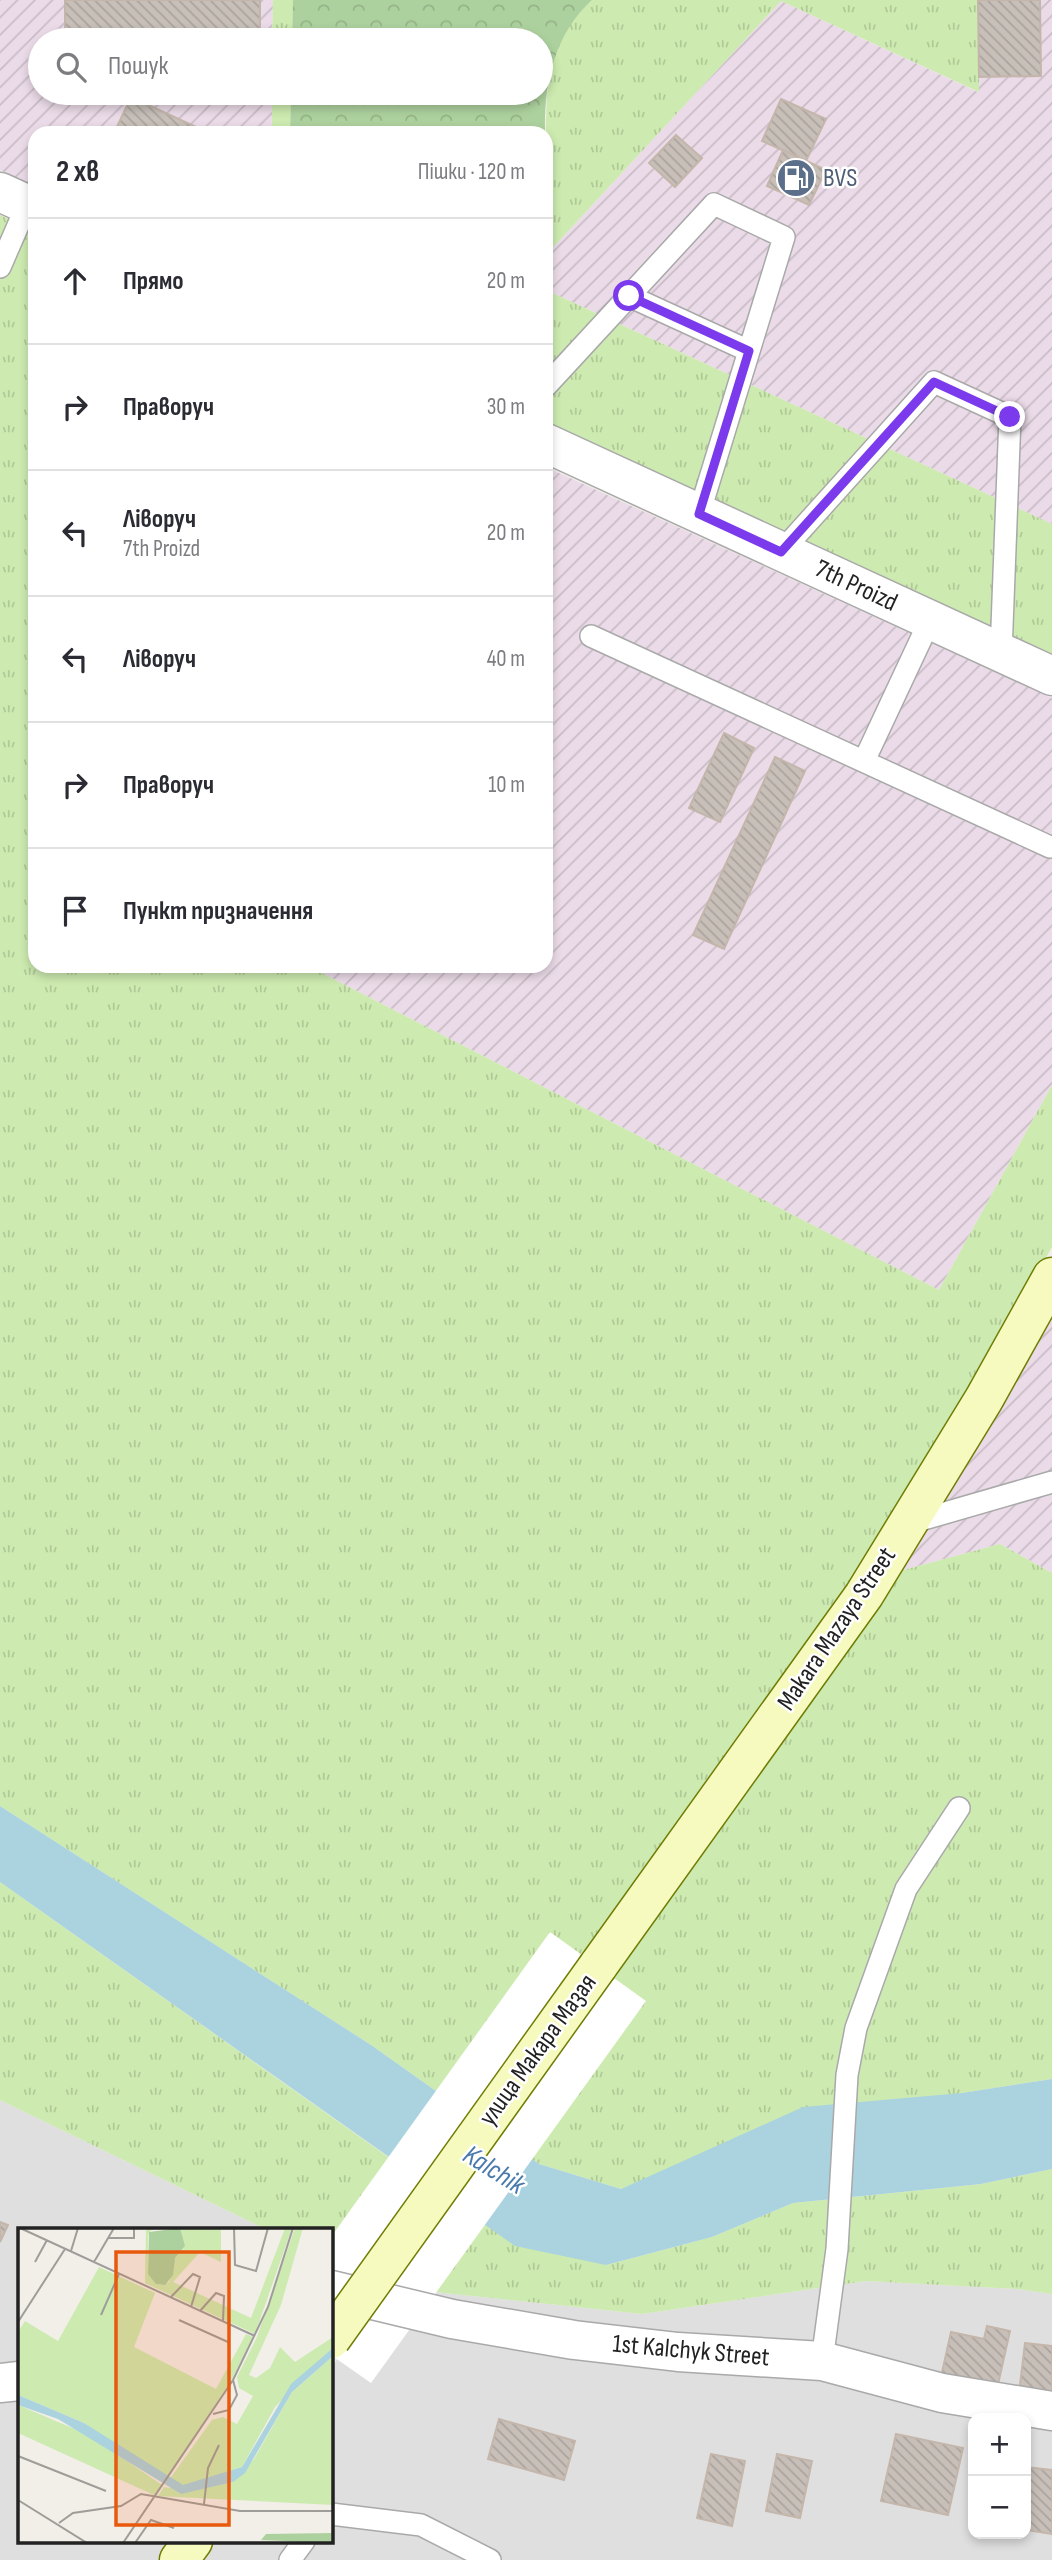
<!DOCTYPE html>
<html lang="uk">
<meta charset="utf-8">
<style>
:root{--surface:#fff;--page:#f2f2f3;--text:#2b2b33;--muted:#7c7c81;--line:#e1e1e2}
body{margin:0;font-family:"Sofia Sans Condensed",sans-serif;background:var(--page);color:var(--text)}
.controls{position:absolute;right:21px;bottom:21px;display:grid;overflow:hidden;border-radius:14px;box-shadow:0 4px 10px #0003}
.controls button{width:63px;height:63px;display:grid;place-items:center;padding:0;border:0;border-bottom:2px solid var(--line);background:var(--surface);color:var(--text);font:35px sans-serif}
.stop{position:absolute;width:21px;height:21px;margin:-16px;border:5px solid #7c3aed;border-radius:50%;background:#fff}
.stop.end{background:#7c3aed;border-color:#fff;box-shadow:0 2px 7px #0008}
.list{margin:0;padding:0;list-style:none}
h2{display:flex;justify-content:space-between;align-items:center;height:91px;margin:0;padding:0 28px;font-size:30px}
h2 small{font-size:23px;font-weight:400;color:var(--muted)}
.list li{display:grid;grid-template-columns:46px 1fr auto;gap:21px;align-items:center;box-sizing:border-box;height:126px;padding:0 28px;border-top:2px solid var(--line)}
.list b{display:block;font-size:26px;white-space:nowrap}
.list p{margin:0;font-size:23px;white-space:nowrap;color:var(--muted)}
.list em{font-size:23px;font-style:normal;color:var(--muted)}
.icon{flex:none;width:38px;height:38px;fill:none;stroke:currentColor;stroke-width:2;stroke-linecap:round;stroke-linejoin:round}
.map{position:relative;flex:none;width:1052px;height:2560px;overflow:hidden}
.search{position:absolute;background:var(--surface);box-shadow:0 4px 10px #0003;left:28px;top:28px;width:525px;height:77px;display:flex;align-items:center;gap:18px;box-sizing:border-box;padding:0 24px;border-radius:38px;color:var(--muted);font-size:26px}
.panel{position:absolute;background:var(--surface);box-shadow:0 4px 10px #0003;left:28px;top:126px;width:525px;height:847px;border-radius:21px}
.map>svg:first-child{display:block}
.residential{fill:#e0dfdf;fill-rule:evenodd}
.industrial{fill:url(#industrial-furrows)}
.grass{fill:url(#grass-tufts)}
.forest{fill:url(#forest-crowns)}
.water{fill:#aad3df}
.pier{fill:#fff}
.building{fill:url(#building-back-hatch);stroke:#c4b6ab;stroke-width:2}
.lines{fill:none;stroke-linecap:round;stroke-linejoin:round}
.service-casing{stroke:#a9a9a9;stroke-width:24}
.minor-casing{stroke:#a9a9a9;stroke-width:41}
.tertiary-casing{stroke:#a9a9a9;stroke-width:41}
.secondary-casing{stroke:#707d05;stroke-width:41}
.service{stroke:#fff;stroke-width:21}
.minor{stroke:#fff;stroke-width:38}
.tertiary{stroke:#fff;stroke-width:38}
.secondary{stroke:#f7fabf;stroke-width:38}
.secondary-bridge-casing{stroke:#707d05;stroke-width:41;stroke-linecap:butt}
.secondary-bridge{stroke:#f7fabf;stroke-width:38}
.route{stroke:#7c3aed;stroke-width:9}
.labels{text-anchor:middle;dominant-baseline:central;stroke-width:5;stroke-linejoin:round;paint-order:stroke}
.service-label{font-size:26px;fill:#4e5e75;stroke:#fff;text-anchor:start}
.street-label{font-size:26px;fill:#222;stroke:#fff}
.water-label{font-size:28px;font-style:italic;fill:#4a7aab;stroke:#fff}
.inset-road{fill:none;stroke:#9f9d99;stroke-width:2}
.view{fill:#e8590c;fill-opacity:0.15;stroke:#e8590c;stroke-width:3.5}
.inset-edge{fill:none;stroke:#222;stroke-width:3.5}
</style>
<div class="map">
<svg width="1052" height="2560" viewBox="0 0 1052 2560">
<defs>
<pattern id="industrial-furrows" width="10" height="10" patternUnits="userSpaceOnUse" patternTransform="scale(1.75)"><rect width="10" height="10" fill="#ebdbe8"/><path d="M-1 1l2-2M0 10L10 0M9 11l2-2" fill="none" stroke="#c9bcc7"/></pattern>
<pattern id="grass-tufts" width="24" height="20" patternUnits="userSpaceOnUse" patternTransform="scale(1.75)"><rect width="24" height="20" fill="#cdebb0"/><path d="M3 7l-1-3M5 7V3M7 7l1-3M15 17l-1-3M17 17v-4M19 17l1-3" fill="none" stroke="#b0c997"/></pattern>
<pattern id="forest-crowns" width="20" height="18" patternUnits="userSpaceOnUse" patternTransform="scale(1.75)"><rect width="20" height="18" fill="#add19e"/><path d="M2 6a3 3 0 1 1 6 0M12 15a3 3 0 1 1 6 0" fill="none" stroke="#95b388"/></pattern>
<pattern id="building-back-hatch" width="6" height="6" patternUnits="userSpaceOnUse" patternTransform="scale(1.75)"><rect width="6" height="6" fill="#c7bfb8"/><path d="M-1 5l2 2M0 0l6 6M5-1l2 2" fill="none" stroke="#aba49e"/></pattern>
</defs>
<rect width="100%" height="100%" fill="#f2efe9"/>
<path class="residential" d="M0 2100 265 2229H19V2541H176L163 2560H0Z
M866 2281 1017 2289 1052 2294V2560H199L212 2541H331V2368L387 2287 642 2314ZM973 2418H1026V2534H973Z"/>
<path class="industrial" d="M0 0H273L272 40H40V93H272V133H35V187L0 170Z
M978 0H1052V524L546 290V255L781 1 978 92Z
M546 467 1052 698V1085L939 1290 308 966H546Z
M1052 1308V1573L1000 1544 896 1572Z"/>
<path class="grass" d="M273 0H293L292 40H272Z
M592 0H978L979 92 781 1 546 255C546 221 546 186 546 152 546 95 544 43 592 0Z
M272 93H291L290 133H272Z
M0 215 35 231V966H308L939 1290 1052 1085V1247L971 1391 852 1586 474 2118 371 2045 0 1806Z
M546 290 1052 524V655L546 422Z
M1000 1544 1052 1573V2079L962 2093 712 2151 621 2189 539 2164 496 2134 896 1572Z
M0 1882 425 2183 331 2262V2229H265L0 2100Z
M1052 2169V2294L1017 2289 866 2281 642 2314 387 2287 449 2200 606 2265 712 2237 793 2203 981 2184Z"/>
<path class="forest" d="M293 0H592C554 35 544 83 545 133H290L291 93H541V40H292Z"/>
<path class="water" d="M0 1806 371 2045 539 2164 621 2189 803 2107 962 2093 1052 2079V2169L981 2184 793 2203 712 2237 606 2265 515 2246 0 1882Z"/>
<path class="pier" d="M550 1932 646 2001 371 2383 331 2355V2237Z"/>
<path class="building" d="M65 0H260V40H65Z
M978 0H1040L1041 76 979 77Z
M131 97 209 133H114Z
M781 99 826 119 806 161 762 141Z
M676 135 702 158 675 187 649 163Z
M783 150 826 170 809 205 767 186Z
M724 733 754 748 720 822 689 808Z
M775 757 805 771 724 949 693 935Z
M0 2222 8 2225 0 2242Z
M987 2326 1010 2331 997 2389 941 2377 951 2332 984 2339Z
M1025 2343 1052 2346V2396L1019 2393Z
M499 2419 575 2441 564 2480 488 2459Z
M896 2434 963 2448 948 2515 881 2501Z
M711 2454 745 2461 732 2526 697 2518Z
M777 2454 812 2461 800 2518 766 2511Z
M1026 2467 1052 2470V2534L1026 2530Z"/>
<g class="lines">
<g class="service-casing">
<path id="service" d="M0 267 27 205
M629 296 749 351
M546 386 714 204 784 237 699 514
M781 552 934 382 1010 417 1001 653
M591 636 1050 847
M864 761 930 620
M910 1523 1052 1482
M822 2361 837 2249 847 2075 856 2028 906 1889 959 1808
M331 2514 421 2525 490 2560
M290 2560 304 2541"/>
</g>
<g class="minor-casing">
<path id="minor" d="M331 2290 452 2319 574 2340 678 2352 822 2361 942 2393 1052 2411
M0 2383 19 2381"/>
</g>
<g class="tertiary-casing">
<path id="tertiary" d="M0 192 35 208
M546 443 1052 676"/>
</g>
<g class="secondary-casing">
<path id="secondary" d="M598 1966 864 1595 984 1399 1052 1277
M179 2560 193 2541"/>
</g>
<use href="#service" class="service"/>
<use href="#minor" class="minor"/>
<use href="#tertiary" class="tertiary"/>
<use href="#secondary" class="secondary"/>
<g class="secondary-bridge-casing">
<path id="secondary-bridge" d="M331 2339 598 1966"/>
</g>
<use href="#secondary-bridge" class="secondary-bridge"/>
</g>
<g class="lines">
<path class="route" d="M629 296 749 351 699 514 781 552 934 382 1010 417"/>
</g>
<defs>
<g id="fuel-disc" transform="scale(2.0125)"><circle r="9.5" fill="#5c6f8a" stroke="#fff"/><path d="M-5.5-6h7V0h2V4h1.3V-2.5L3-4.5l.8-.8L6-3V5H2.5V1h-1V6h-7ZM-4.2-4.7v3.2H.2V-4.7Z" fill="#fff"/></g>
</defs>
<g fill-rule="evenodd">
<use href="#fuel-disc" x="796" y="178"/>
</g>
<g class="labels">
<g class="service-label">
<text x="823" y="178">BVS</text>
</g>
<g class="street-label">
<text transform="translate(856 586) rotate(25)">7th Proizd</text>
<text transform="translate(837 1629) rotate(-56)">Makara Mazaya Street</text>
<text transform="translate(538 2050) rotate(-54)">улица Макара Мазая</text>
<text transform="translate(691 2351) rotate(5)">1st Kalchyk Street</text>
</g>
<g class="water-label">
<text transform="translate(494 2170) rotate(32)">Kalchik</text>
</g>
</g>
<g transform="translate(18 2228)">
<rect width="315" height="315" fill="#f2efe9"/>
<path d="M128 0H149L133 2 130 7V46L142 57 151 54 157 30 166 20 162 0H203V34L182 24 155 54 233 90 267 0H274L237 106 127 55ZM277 0H285L263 77 231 147 238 150 252 140 262 119 277 134 315 109V120L257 179 224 239 165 258 156 255 151 252 194 192 205 189 219 196 235 168 221 160 219 149 239 109ZM81 39 137 65 116 119 198 161 228 106 235 109 214 151 149 250 66 195 0 167V104L7 93 40 113ZM315 128V277L140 268 146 259 174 263 215 254 236 231 274 164ZM0 177 71 207 144 257 136 267 0 205Z" fill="#cdebb0"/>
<path d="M162 0 167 18 157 30 155 47 147 57 138 56 130 46 131 4ZM315 305V315L243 312 248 306Z" fill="#add19e"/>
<path d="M315 120V128L274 164 227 245 215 254 163 266 40 191 0 177V167L66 195 165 257 224 239 273 156Z" fill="#aad3df"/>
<path class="inset-road" d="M2 0 237 108M216 0 217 37 238 43 250 0M90 10H116V0M53 23 60 0M17 34 29 12M76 34 96 0M153 69 175 46 182 49 173 79M182 83 198 65 206 68 205 93M83 87 101 46M161 92 210 114M0 94 47 21M195 186 211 182 219 167 215 152M0 228 88 263M0 272 69 315M186 276 190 240 201 217M41 295 55 285 103 278 123 266 222 283H315M105 315 215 152 250 79 275 0M117 315 133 292 156 300"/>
<path class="view" d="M98 24H211V297H98Z"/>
<rect width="315" height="315" class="inset-edge"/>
</g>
</svg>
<div class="controls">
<button>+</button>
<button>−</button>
</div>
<div class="stop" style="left:629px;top:296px"></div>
<div class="stop end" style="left:1010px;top:417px"></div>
<div class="search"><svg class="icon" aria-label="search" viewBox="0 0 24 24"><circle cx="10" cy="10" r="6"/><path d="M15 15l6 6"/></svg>Пошук</div>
<section class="panel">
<h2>2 хв<small>Пішки · 120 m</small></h2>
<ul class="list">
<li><svg class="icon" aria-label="ahead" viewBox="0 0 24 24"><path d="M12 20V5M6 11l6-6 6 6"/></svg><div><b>Прямо</b></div><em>20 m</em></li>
<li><svg class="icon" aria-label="right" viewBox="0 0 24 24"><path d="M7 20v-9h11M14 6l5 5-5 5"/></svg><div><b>Праворуч</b></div><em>30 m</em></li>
<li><svg class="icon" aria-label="left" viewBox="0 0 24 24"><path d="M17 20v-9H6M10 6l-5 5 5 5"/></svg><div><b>Ліворуч</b><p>7th Proizd</p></div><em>20 m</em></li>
<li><svg class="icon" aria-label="left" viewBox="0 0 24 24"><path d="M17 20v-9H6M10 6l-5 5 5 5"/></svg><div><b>Ліворуч</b></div><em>40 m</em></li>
<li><svg class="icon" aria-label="right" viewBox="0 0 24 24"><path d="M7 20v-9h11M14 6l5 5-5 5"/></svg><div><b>Праворуч</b></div><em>10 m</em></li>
<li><svg class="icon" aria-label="arrive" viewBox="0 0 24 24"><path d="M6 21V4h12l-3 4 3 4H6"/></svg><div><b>Пункт призначення</b></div></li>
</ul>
</section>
</div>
